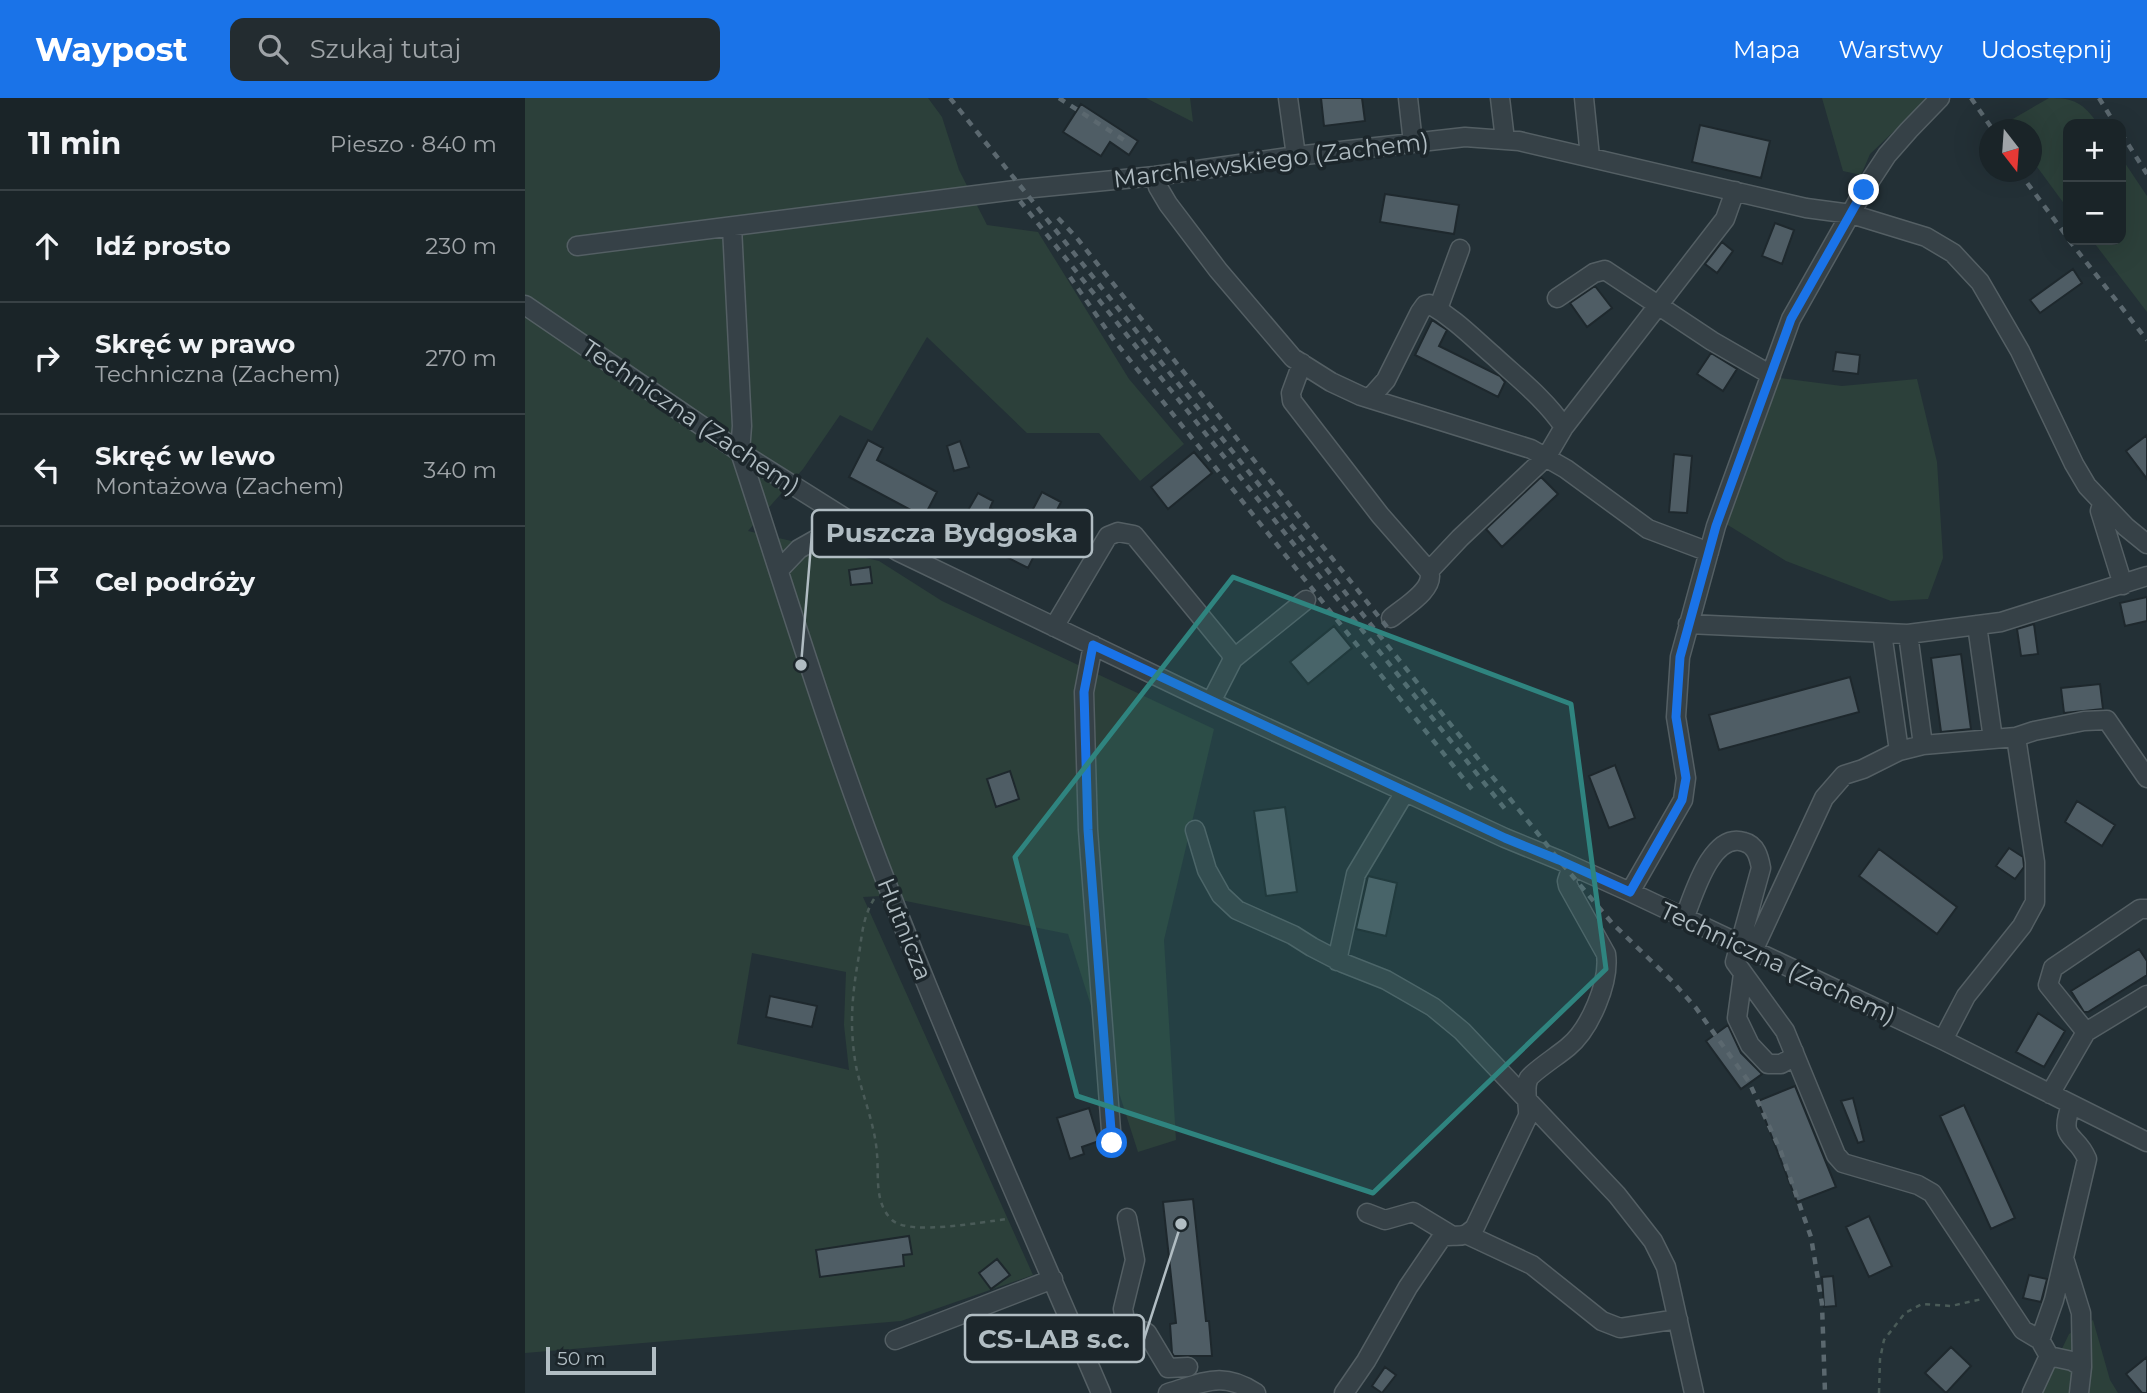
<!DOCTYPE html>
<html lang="pl">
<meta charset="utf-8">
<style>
:root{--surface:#1a2428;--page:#232c30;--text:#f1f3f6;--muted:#9fa4a8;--line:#384145;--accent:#1a73e8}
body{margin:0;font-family:Montserrat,sans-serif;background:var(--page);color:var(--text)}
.controls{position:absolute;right:21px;top:21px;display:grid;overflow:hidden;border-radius:14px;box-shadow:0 7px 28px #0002}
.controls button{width:63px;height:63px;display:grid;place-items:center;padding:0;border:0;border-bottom:2px solid var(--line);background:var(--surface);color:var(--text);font:35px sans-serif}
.compass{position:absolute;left:1454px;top:21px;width:63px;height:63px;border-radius:50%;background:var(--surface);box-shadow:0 7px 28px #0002;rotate:163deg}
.scale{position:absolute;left:21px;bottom:18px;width:110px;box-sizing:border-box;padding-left:7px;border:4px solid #b1bdc3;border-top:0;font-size:19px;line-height:24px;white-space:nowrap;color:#b1bdc3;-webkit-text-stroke:5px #1c262b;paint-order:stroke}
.stop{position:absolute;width:21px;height:21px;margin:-16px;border:5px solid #1a73e8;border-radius:50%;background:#fff}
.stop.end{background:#1a73e8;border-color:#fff;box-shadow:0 2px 7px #0008}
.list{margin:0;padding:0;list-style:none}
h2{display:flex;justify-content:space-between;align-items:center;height:91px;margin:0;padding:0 28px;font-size:30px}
h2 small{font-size:23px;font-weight:400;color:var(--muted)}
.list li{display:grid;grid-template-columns:46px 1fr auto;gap:21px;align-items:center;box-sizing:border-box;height:112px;padding:0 28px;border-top:2px solid var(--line)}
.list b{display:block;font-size:26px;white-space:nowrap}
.list p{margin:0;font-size:23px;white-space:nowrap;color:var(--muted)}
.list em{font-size:23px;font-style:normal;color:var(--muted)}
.icon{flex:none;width:38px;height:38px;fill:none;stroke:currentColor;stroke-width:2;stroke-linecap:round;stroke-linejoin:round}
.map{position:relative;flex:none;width:1622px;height:1295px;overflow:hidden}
header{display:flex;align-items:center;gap:42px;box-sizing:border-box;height:98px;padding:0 35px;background:var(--accent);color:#fff}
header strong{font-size:33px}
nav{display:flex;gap:38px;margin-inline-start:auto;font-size:24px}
.search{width:490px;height:63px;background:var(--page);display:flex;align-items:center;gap:18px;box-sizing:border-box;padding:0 24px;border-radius:14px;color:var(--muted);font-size:26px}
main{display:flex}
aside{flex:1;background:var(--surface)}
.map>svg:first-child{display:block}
.green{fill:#2c403a;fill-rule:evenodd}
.building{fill:#4f5d65;stroke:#1e282d;stroke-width:2}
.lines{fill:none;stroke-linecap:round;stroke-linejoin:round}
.minor-casing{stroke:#545f64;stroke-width:21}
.path{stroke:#4a5b58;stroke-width:2.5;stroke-dasharray:5 5;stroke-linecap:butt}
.minor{stroke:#364147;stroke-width:18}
.rail{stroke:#5b686f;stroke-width:4.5;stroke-dasharray:7 7;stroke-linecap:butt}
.route{stroke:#1a73e8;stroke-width:9}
.marked{fill:#2f847f;fill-opacity:0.2;stroke:#2f847f;stroke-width:5;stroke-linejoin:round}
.labels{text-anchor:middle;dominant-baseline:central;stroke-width:7;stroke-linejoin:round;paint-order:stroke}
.street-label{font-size:24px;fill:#b1bdc3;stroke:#1c262b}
.leader{fill:none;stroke:#b1bdc3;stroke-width:2.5}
.callout-dot{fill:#b1bdc3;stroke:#1c262b;stroke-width:2.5}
.callout{fill:#1c262b;stroke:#b1bdc3;stroke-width:2.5}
.callout-label{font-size:26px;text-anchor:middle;font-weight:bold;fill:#b1bdc3}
</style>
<header>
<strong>Waypost</strong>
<div class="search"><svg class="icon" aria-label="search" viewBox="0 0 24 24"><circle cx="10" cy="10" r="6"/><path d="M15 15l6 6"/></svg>Szukaj tutaj</div>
<nav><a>Mapa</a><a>Warstwy</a><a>Udostępnij</a></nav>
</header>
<main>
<aside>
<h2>11 min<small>Pieszo · 840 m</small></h2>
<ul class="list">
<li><svg class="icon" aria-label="ahead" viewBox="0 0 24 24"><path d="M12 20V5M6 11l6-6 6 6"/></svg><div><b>Idź prosto</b></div><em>230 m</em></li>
<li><svg class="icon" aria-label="right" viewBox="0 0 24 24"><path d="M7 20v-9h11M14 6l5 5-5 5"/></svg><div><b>Skręć w prawo</b><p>Techniczna (Zachem)</p></div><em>270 m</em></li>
<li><svg class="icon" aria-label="left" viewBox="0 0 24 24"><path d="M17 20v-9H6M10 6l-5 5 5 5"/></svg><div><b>Skręć w lewo</b><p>Montażowa (Zachem)</p></div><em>340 m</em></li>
<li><svg class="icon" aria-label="arrive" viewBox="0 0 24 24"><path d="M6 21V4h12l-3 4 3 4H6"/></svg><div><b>Cel podróży</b></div></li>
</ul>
</aside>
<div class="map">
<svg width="1622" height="1295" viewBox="0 0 1622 1295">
<rect width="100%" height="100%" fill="#233036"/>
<path class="green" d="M0 0H403L417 19 434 72 462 127 513 134 604 281 659 346 615 383 574 335H502L402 239 347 333 315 317 278 371 223 433 354 463 417 503 689 631 639 842 651 1042 613 1054 543 836 356 798 338 799 508 1177 376 1223 0 1255ZM227 855 321 874 319 927 324 972 212 946Z
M621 0H665L668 24Z
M1297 0H1404L1345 56 1336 77 1318 73Z
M1524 0C1550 0 1558 5 1573 26H1543V111L1507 62 1506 32 1483 31 1479 26Z
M1596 59 1622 98V214L1567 142H1596Z
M1255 280 1317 288 1392 281 1412 364 1418 460 1403 501 1366 503 1261 463 1198 424Z
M1568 1222 1585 1282 1593 1295H1516L1544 1236Z"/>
<path class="building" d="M796 0H837L840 23 799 28Z
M556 6 613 43 604 57 585 44 576 58 538 34Z
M1175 27 1245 43 1236 80 1167 64Z
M860 96 934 107 929 136 855 124Z
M1250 125 1269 132 1257 166 1237 158Z
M1197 144 1208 153 1192 175 1180 166Z
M1548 171 1557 185 1515 215 1505 202Z
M1070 188 1087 210 1062 229 1045 205Z
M907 222 922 232 914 248 975 278 980 284 973 299 890 257Z
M1311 254 1335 257 1333 276 1308 273Z
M1186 255 1212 271 1198 293 1172 276Z
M1622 337V381L1601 353Z
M343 342 358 350 352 362 412 394 399 419 324 379Z
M435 343 444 369 429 373 422 348Z
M669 354 687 375 643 411 626 389Z
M1149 356 1167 358 1162 415 1144 414Z
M1016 379 1033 396 977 449 961 431Z
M517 394 536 404 503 470 431 433 453 395 468 403 465 410 499 428Z
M345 469 347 485 326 487 324 472Z
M1622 499V523L1600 528 1595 505Z
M1509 526 1513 556 1496 558 1492 531Z
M809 528 827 550 783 586 765 564Z
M1436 556 1446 631 1416 634 1406 560Z
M1325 579 1334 614 1194 652 1184 617Z
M1575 586 1578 611 1539 615 1536 590Z
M1090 667 1110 720 1084 730 1064 678Z
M485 673 494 701 471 709 462 681Z
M1552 703 1590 727 1577 748 1540 724Z
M760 709 772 794 741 798 729 713Z
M1484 750 1498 759 1499 769 1490 781 1471 768Z
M1354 751 1432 809 1412 836 1334 778Z
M843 778 872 785 861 838 831 831Z
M1614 851 1622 863V877L1563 914H1559L1546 893Z
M245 898 292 908 287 929 241 919Z
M1513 915 1540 933 1519 969 1491 954Z
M1203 927 1216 955 1237 976 1216 991 1181 943Z
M1270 988 1311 1089 1272 1104 1233 1003Z
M1328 1000 1339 1043 1333 1045 1316 1003Z
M1439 1007 1490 1120 1466 1131 1415 1018Z
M564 1010 574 1043 557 1049 559 1056 545 1061 532 1020Z
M668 1101 681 1223H684L687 1258H649L647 1255 645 1226 651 1225 638 1104Z
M1344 1118 1367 1168 1344 1179 1321 1129Z
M384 1138 387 1156 378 1157 379 1168 295 1179 291 1152Z
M472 1161 485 1177 466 1191 454 1175Z
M1504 1177 1522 1181 1516 1204 1498 1200Z
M1308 1178 1311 1208 1299 1209 1297 1179Z
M1426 1249 1446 1268 1421 1295 1400 1275Z
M1622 1259V1295H1617L1601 1276Z
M860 1269 871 1277 857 1295 847 1288Z"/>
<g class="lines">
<g class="minor-casing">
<path id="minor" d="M763 0 771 58
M883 0 888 45
M975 0 980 42
M1059 0 1065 59
M630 78 633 89 643 106 693 172 768 260 806 284 836 298 1006 351 1041 371 1123 431 1184 454
M207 129 217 328 215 354C263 500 307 646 363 789 429 960 504 1127 576 1295
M52 148 498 91 630 78 771 58 940 39 994 43 1281 110 1326 116 1401 139 1428 155 1455 184 1495 253 1549 366 1562 388 1601 429 1622 446
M1032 200 1069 175 1080 172 1187 243 1246 277
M0 207 215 354 374 454 675 599 980 740 1034 762 1105 794 1418 942 1622 1044
M913 211 935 151
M777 265 766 295 767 303 855 417 904 473
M845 300 861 282 895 214 900 207 904 206C930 221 946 238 969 258 994 281 1020 301 1039 329
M1577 406 1575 413 1598 487
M254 472 274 451 297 438 328 426
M866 520C879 509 911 491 904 473L935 440 1022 358 1039 329 1200 121 1210 93
M1163 526 1383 536 1398 647
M1452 527 1468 641
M529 529 583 438 593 434 609 437 705 554 708 561 686 604
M1357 535 1374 653
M1383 536 1476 524 1622 478
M568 547 559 594 563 732 587 1045
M708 561 781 502
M670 732 682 772 696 797 712 812 768 837 787 849 818 865 861 882 908 909 937 933 1092 1097 1128 1143 1141 1169 1169 1295
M1105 794 1158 702 1161 680 1151 619 1155 559 1191 428 1266 221 1339 92 1362 57 1384 32 1415 0
M1159 821C1168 799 1186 733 1219 744 1231 747 1234 759 1236 770L1210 864 1260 933 1311 1057 1318 1065 1393 1087 1407 1095 1498 1232 1515 1242
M1228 853 1299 700 1319 677 1338 671 1374 653 1398 647 1491 639 1509 633 1559 623 1582 622 1622 680
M812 863 831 776 880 694
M1218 876 1212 920 1225 947 1243 966H1256L1265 961 1269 954
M1561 934 1523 887 1528 870 1615 811H1622
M1418 942 1441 898 1497 828 1510 804V764L1491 639
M1525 996 1561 934 1622 897
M842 1115 860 1122 888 1114 926 1137
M602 1120 610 1162 598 1211 603 1239
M943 1137 1007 1167 1077 1223 1095 1230 1153 1221
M1539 1160 1556 1215 1557 1269
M370 1242 528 1181
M559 1256 618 1233 622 1235 643 1270 663 1269
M1524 1258 1547 1263 1557 1269 1554 1295
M643 1295C678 1285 697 1272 731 1295
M819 1295 841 1263 883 1189 917 1139C932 1135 937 1143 950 1129L1003 1018C1004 1006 998 990 1004 980 1009 973 1035 956 1043 949 1065 931 1085 884 1081 856L1043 788 1042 783 1047 768
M1507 1295 1524 1258 1515 1242 1529 1202 1562 1061C1551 1034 1533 1044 1546 1007"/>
</g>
<path class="path" d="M349 801C338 819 337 836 334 857 327 897 324 928 331 968 337 997 350 1026 352 1056 354 1078 349 1105 367 1122 384 1138 457 1124 482 1121
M1354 1295 1355 1261 1359 1242 1380 1215 1397 1206 1426 1208 1457 1201"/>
<use href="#minor" class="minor"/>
<path class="rail" d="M425 0 1034 762 1087 825 1147 883 1171 910 1224 984 1256 1054 1286 1139 1297 1206 1300 1295
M534 0 602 44
M1446 0 1468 32
M1574 0 1590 26
M1596 35 1622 76
M1494 74 1543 140
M495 103 980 711
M533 120 551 139 866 534
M1544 142 1622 242
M545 179 588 241 950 695"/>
</g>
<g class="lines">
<path class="route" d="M587 1045 563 732 559 594 568 547 980 740 1034 762 1105 794 1157 702 1161 680 1151 619 1155 559 1191 428 1266 221 1339 92"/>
</g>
<path class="marked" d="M708 479 1046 606 1081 871 848 1095 552 998 490 759Z"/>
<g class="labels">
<g class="street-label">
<text transform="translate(746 62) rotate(-7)">Marchlewskiego (Zachem)</text>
<text transform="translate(166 319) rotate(34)">Techniczna (Zachem)</text>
<text transform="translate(380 831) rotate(68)">Hutnicza</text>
<text transform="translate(1253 865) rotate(25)">Techniczna (Zachem)</text>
</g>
</g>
<path class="leader" d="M276 567L287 435M656 1126L619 1241"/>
<g class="callout-dot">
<circle cx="276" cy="567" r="7"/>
<circle cx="656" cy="1126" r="7"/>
</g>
<g class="callout">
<rect x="287" y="412" width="280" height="47" rx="7"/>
<rect x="440" y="1217" width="179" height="47" rx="7"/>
</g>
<g class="callout-label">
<text x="427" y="444">Puszcza Bydgoska</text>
<text x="529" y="1250">CS-LAB s.c.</text>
</g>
</svg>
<div class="controls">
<button>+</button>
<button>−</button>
</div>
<svg class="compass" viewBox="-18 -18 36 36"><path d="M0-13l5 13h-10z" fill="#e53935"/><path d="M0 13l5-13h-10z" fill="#9fa4a8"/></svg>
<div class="scale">50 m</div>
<div class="stop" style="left:587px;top:1045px"></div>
<div class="stop end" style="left:1339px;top:92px"></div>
</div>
</main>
